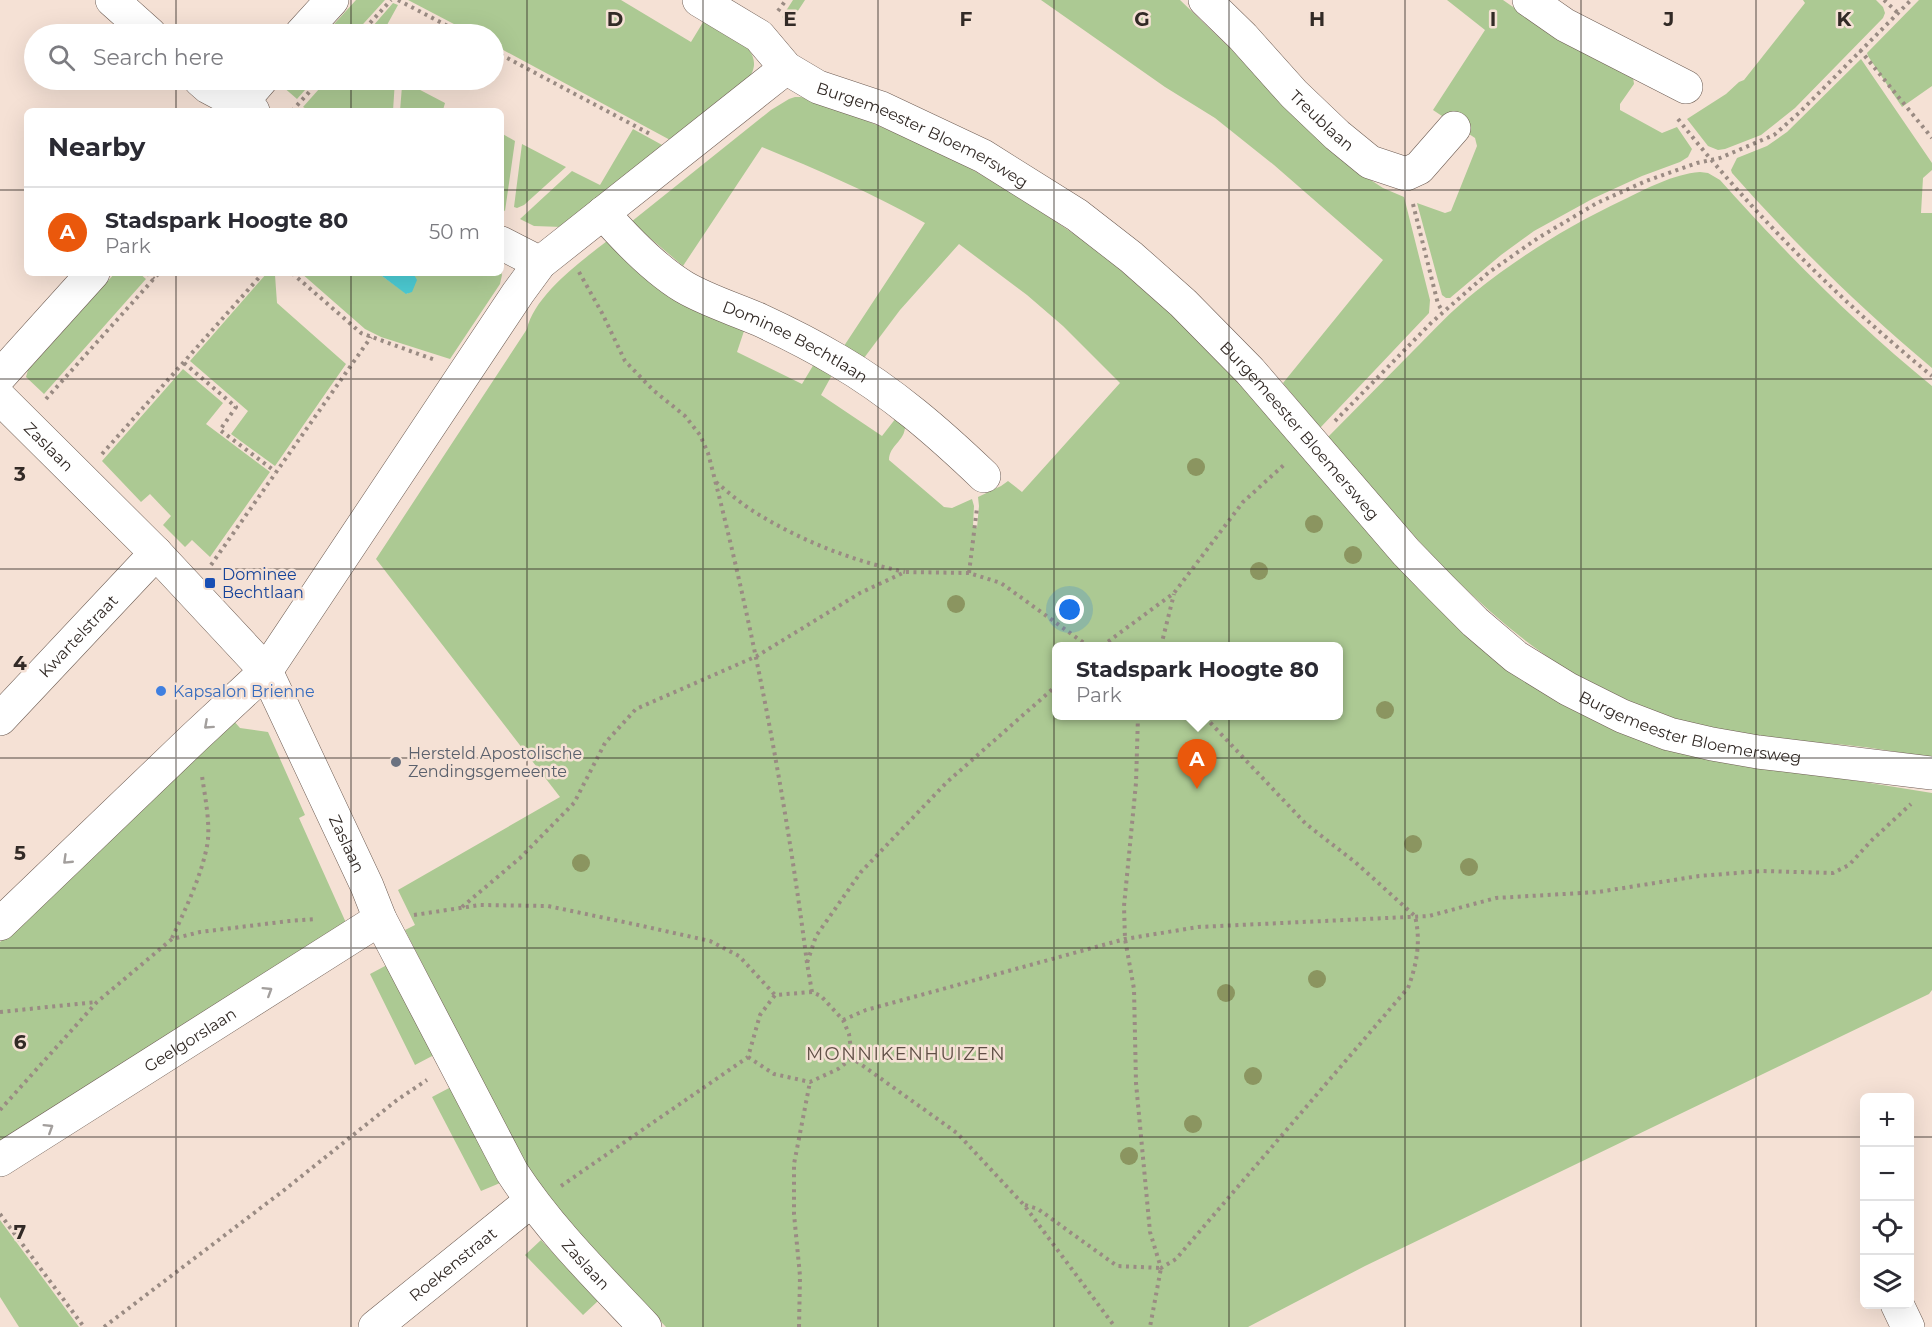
<!DOCTYPE html>
<meta charset="utf-8">
<style>
:root{--surface:#fff;--page:#f2f2f3;--text:#2b2b33;--muted:#7c7c81;--line:#e1e1e2;--accent:#ea580c}
body{margin:0;font-family:Montserrat,sans-serif;background:var(--page);color:var(--text)}
.controls{position:absolute;right:18px;bottom:18px;display:grid;overflow:hidden;border-radius:9px;box-shadow:0 6px 24px #0002}
.controls button{width:54px;height:54px;display:grid;place-items:center;padding:0;border:0;border-bottom:2px solid var(--line);background:var(--surface);color:var(--text);font:30px sans-serif}
.you{position:absolute;left:1070px;top:610px;width:21px;height:21px;margin:-15px;border:4px solid #fff;border-radius:50%;background:#1a73e8;box-shadow:0 0 0 9px #1a73e833}
.badge{display:grid;place-items:center;width:39px;height:39px;border-radius:50%;background:var(--accent);color:#fff;font-size:20px;font-weight:700}
.pin{position:absolute;translate:-50% -50px;filter:drop-shadow(0 2px 3px #0008)}
.pin::after{content:'';position:absolute;top:32px;width:21px;height:18px;background:inherit;clip-path:polygon(0 0,100% 0,50% 100%)}
.popup{position:absolute;left:1052px;top:642px;width:291px;height:78px;box-sizing:border-box;display:grid;place-content:center;border-radius:9px;background:var(--surface);filter:drop-shadow(0 2px 4px #0005);font-size:20px;white-space:nowrap;color:var(--muted)}
.popup b{font-size:22px;color:var(--text)}
.popup::after{content:'';position:absolute;left:50%;top:100%;margin-left:-12px;border:12px solid transparent;border-top-color:var(--surface)}
.list{margin:0;padding:0;list-style:none}
h2{display:flex;justify-content:space-between;align-items:center;height:78px;margin:0;padding:0 24px;font-size:26px}
h2 small{font-size:20px;font-weight:400;color:var(--muted)}
.list li{display:grid;grid-template-columns:39px 1fr auto;gap:18px;align-items:center;box-sizing:border-box;height:90px;padding:0 24px;border-top:2px solid var(--line)}
.list b{display:block;font-size:22px;white-space:nowrap}
.list p{margin:0;font-size:20px;white-space:nowrap;color:var(--muted)}
.list em{font-size:20px;font-style:normal;color:var(--muted)}
.icon{flex:none;width:33px;height:33px;fill:none;stroke:currentColor;stroke-width:2;stroke-linecap:round;stroke-linejoin:round}
.map{position:relative;flex:none;width:1932px;height:1327px;overflow:hidden}
.search{position:absolute;background:var(--surface);box-shadow:0 6px 24px #0002;left:24px;top:24px;width:480px;height:66px;display:flex;align-items:center;gap:15px;box-sizing:border-box;padding:0 21px;border-radius:33px;color:var(--muted);font-size:22px}
.panel{position:absolute;background:var(--surface);box-shadow:0 6px 24px #0002;left:24px;top:108px;width:480px;height:168px;border-radius:9px}
.map>svg:first-child{display:block}
.green{fill:#acc993;fill-rule:evenodd}
.water{fill:#4ccbd3}
.lines{fill:none;stroke-linecap:round;stroke-linejoin:round}
.minor-casing{stroke:#6d5c53;stroke-width:34}
.path{stroke:#9a8b83;stroke-width:4;stroke-dasharray:3 4.5;stroke-linecap:butt}
.minor{stroke:#fff;stroke-width:33}
.tree{fill:#8b9560}
.oneway{stroke:#a39f9d}
.grid{fill:none;stroke:#322a26;stroke-width:1.5;stroke-opacity:0.55}
.transit-dot{fill:#1a4fb4;stroke:#f5e1d5;stroke-width:2}
.shop-dot{fill:#3f7fe0;stroke:#f5e1d5;stroke-width:2}
.worship-dot{fill:#6b7280;stroke:#f5e1d5;stroke-width:2}
.labels{text-anchor:middle;dominant-baseline:central;stroke-width:5;stroke-linejoin:round;paint-order:stroke}
.street-label{font-size:16px;fill:#322a26;stroke:#f5e1d5}
.transit-label{font-size:16px;fill:#164399;stroke:#f5e1d5;text-anchor:start}
.shop-label{font-size:16px;fill:#366cbe;stroke:#f5e1d5;text-anchor:start}
.worship-label{font-size:16px;fill:#5b616d;stroke:#f5e1d5;text-anchor:start}
.neighbourhood-label{font-size:18px;letter-spacing:1.5px;fill:#604f46;stroke:#f5e1d5}
.grid-label{font-size:20px;text-anchor:middle;font-weight:bold;fill:#322a26;stroke:#f5e1d5;stroke-width:5;stroke-linejoin:round;paint-order:stroke}
</style>
<div class="map">
<svg width="1932" height="1327" viewBox="0 0 1932 1327">
<rect width="100%" height="100%" fill="#f5e1d5"/>
<path class="green" d="M356 0H385L354 34H325Z
M408 0H621L691 42 705 19C728 33 771 50 747 81L672 141 494 45V34H473Z
M793 0H805L788 26 782 17Z
M1041 0H1180L1360 173 1383 188 1404 197 1430 300 1429 313 1320 428 1283 383 1383 260 1274 165 1215 118 1165 87Z
M1447 0H1503L1555 36 1593 58 1633 77 1634 84 1620 104V110L1662 133 1677 127 1692 149 1688 157 1680 162 1642 176 1594 198 1534 231 1501 255 1450 298H1446L1442 295 1417 203 1445 213 1451 211 1477 146 1475 138 1433 110 1485 30Z
M1803 0H1876L1883 7 1885 13 1883 18 1795 108 1761 135 1725 149 1718 150 1708 146 1687 119 1726 94 1739 82 1744 80 1805 3Z
M1919 0H1932V86L1902 107 1868 56 1867 53Z
M393 3 398 5 382 34H366Z
M1861 59 1932 163V170L1923 178 1921 213H1932V368C1860 308 1794 243 1732 173L1731 170 1737 158 1767 146 1787 132Z
M286 80H314L297 99 282 86Z
M327 80H395L393 111H310L303 107Z
M405 82 445 103 443 110 400 111 402 86Z
M795 97H801L853 115 912 140 968 167 1025 201 1077 236 1132 278 1201 340 1506 667 1839 778 1932 793V990L1929 994 1365 1266 1248 1327H666L550 1203 527 1169 405 930 415 925 398 890 560 797 376 559 527 329C534 296 581 261 607 241L744 331 737 352 802 384 814 364 832 375 821 395 882 436 896 418 905 425C906 441 889 445 889 460L944 507 952 508 972 499 974 506 973 526 977 528 979 506 978 497 1001 486 1008 481 1022 492 1120 383 1063 326 1027 295 959 244 900 310 864 358 844 346 925 223C872 193 818 170 762 147L683 266 631 222 771 110 789 99ZM1056 646H1338V716H1056Z
M633 129 664 146 562 227 534 226 520 219 572 171 600 185Z
M501 133 515 141 505 211 501 209Z
M522 144 566 167 524 205 517 208 514 207Z
M1700 172 1708 173 1720 180C1786 254 1855 323 1932 386V758C1904 753 1875 748 1846 745 1818 742 1789 742 1760 738 1733 733 1703 727 1676 719 1526 676 1426 551 1328 437 1356 409 1384 380 1412 352 1432 332 1452 310 1475 292 1520 256 1570 225 1623 200 1646 189 1673 174 1700 172Z
M501 271 502 275 500 284 450 359 381 337 365 329 301 273H378L407 294 416 281 413 273H501Z
M115 273H139L146 279 44 394 26 377 28 370Z
M267 273 275 275 277 303 346 364 275 466 231 434 248 411 190 361Z
M183 369 223 403 206 424 270 472 210 557 192 540 185 547 163 525 171 516 150 494 141 502 102 461Z
M233 720 240 728 268 732 305 815 299 818 347 925 0 1145V942Z
M387 965 434 1055 415 1065 370 974Z
M451 1087 500 1183 481 1191 432 1097Z
M0 1221V1220L79 1327H19L0 1297Z
M541 1240 598 1301 583 1315 525 1255Z"/>
<path class="water" d="M378 273H413L417 280 412 292 406 294Z"/>
<g class="lines">
<g class="minor-casing">
<g id="minor">
<path d="M112 0 150 34"/>
<path id="s1" d="M699 0 759 36 786 68 818 87 881 108 983 156 1077 215 1131 257 1183 303 1250 371 1406 552 1441 588 1475 622 1516 657 1568 689 1622 716 1669 734 1712 744 1758 752 1932 773"/>
<path id="s2" d="M1205 0 1243 37 1294 94 1337 135 1370 162 1406 174 1419 168 1454 128"/>
<path d="M1529 0 1565 25 1686 87"/>
<path d="M301 34 332 0"/>
<path d="M200 80 208 87 253 111"/>
<path d="M234 111 261 80"/>
<path id="s3" d="M603 213C624 237 656 270 684 287 708 301 735 309 760 320 786 332 812 345 837 360 892 392 938 432 984 476"/>
<path d="M501 243 540 263"/>
<path d="M0 376 93 273"/>
<path id="s4" d="M0 398 156 553 266 671 367 886 380 919 512 1172C549 1229 598 1277 645 1327"/>
<path id="s5" d="M0 719 156 553"/>
<path d="M0 924 195 737 266 671 518 293 540 263 786 68"/>
<path id="s6" d="M0 1160 380 919"/>
<path d="M1897 1304 1908 1327"/>
<path id="s7" d="M375 1327 531 1201"/>
</g>
</g>
<path class="path" d="M398 0 463 34
M1884 0 1898 13
M778 11 786 0
M360 34 391 0
M1860 50 1932 138
M494 51 652 135
M292 111 320 80
M1678 119C1753 214 1839 300 1932 376
M1413 204 1438 304 1443 312
M579 272 602 313 625 361 653 390 685 416 700 435 708 453C752 621 785 791 807 963
M147 273 154 279
M292 273 361 333 435 360
M184 363 236 407 220 430 276 472
M46 399 159 273
M1335 421 1432 322 1488 273 1538 238 1597 203 1646 181 1697 163 1720 158 1774 135 1799 113 1911 0
M102 454 263 273
M716 482C728 492 740 503 753 511 799 540 852 561 905 572
M211 565 371 337
M969 573 977 508
M1102 646 1174 593 1243 502 1286 463
M1161 646 1174 594
M1138 716 1136 783 1124 906 1125 939 1134 989 1136 1083 1150 1232 1161 1268 1176 1259 1408 988C1417 964 1421 941 1415 916L1355 862 1306 824 1204 716
M462 907 520 858 574 803 605 743 636 709 757 656 860 593 905 572 969 573 1001 583 1088 646
M414 915 480 905 548 906 638 925 710 941 739 956 775 995
M172 938C185 910 201 877 207 846 211 826 205 797 202 776
M812 992 807 963 816 936 861 872 946 783 1056 686
M0 1012 96 1002
M843 1020 866 1010 1125 939 1198 927 1429 916 1496 898 1598 892 1699 876 1761 871 1833 873 1849 865 1872 840 1911 804
M748 1057 774 1074 810 1082 838 1069 852 1058
M0 1110 97 1002 172 939 200 932 289 921 317 919
M561 1186 748 1057 760 1015 775 995 812 992 821 996 843 1020 849 1034 852 1058 957 1133 1024 1205 1115 1327
M1025 1205 1038 1209 1117 1266 1161 1268 1150 1327
M0 1214 84 1327
M104 1327 283 1191 397 1100 427 1080
M799 1327 800 1276 794 1214V1164L810 1082"/>
<use href="#minor" class="minor"/>
</g>
<g class="tree">
<circle cx="1196" cy="467" r="9"/>
<circle cx="1314" cy="524" r="9"/>
<circle cx="1353" cy="555" r="9"/>
<circle cx="1259" cy="571" r="9"/>
<circle cx="956" cy="604" r="9"/>
<circle cx="1385" cy="710" r="9"/>
<circle cx="1413" cy="844" r="9"/>
<circle cx="581" cy="863" r="9"/>
<circle cx="1469" cy="867" r="9"/>
<circle cx="1317" cy="979" r="9"/>
<circle cx="1226" cy="993" r="9"/>
<circle cx="1253" cy="1076" r="9"/>
<circle cx="1193" cy="1124" r="9"/>
<circle cx="1129" cy="1156" r="9"/>
</g>
<defs><path id="oneway-chevron" d="M-2-3.5L2.5 0L-2 3.5" fill="none" stroke-width="1.6" stroke-linecap="round" stroke-linejoin="round" transform="scale(1.5)"/></defs>
<g class="oneway">
<use href="#oneway-chevron" transform="translate(208 725) rotate(138)"/>
<use href="#oneway-chevron" transform="translate(67 860) rotate(136)"/>
<use href="#oneway-chevron" transform="translate(268 991) rotate(-32)"/>
<use href="#oneway-chevron" transform="translate(49 1128) rotate(-32)"/>
</g>
<path class="grid" d="M176 0V34M351 0V34M527 0V1327M703 0V1327M878 0V1327M1054 0V1327M1229 0V1327M1405 0V1327M1581 0V1327M1756 0V1327M176 80V111M351 80V111M0 190H27M501 190H1932M176 273V1327M351 273V1327M0 379H1932M0 569H1932M0 758H1932M0 948H1932M0 1137H1864M1910 1137H1932"/>
<rect class="transit-dot" x="204" y="577" width="12" height="12" rx="3"/>
<circle class="shop-dot" cx="161" cy="691" r="6"/>
<circle class="worship-dot" cx="396" cy="762" r="6"/>
<g class="labels">
<g class="street-label">
<text stroke="none"><textPath href="#s2" startOffset="168">Treublaan</textPath></text>
<text stroke="none"><textPath href="#s1" startOffset="264">Burgemeester Bloemersweg</textPath></text>
<text stroke="none"><textPath href="#s3" startOffset="234">Dominee Bechtlaan</textPath></text>
<text stroke="none"><textPath href="#s1" startOffset="750">Burgemeester Bloemersweg</textPath></text>
<text stroke="none"><textPath href="#s4" startOffset="69">Zaslaan</textPath></text>
<text stroke="none"><textPath href="#s5" startOffset="114">Kwartelstraat</textPath></text>
<text stroke="none"><textPath href="#s1" startOffset="1254">Burgemeester Bloemersweg</textPath></text>
<text stroke="none"><textPath href="#s4" startOffset="572">Zaslaan</textPath></text>
<text stroke="none"><textPath href="#s6" startOffset="225">Geelgorslaan</textPath></text>
<text stroke="none"><textPath href="#s7" startOffset="100">Roekenstraat</textPath></text>
<text stroke="none"><textPath href="#s4" startOffset="1058">Zaslaan</textPath></text>
</g>
<g class="transit-label">
<text x="222" y="574">Dominee<tspan x="222" dy="18">Bechtlaan</tspan></text>
</g>
<g class="shop-label">
<text x="173" y="691">Kapsalon Brienne</text>
</g>
<g class="worship-label">
<text x="408" y="753">Hersteld Apostolische<tspan x="408" dy="18">Zendingsgemeente</tspan></text>
</g>
<g class="neighbourhood-label">
<text x="906" y="1054">MONNIKENHUIZEN</text>
</g>
</g>
<g class="grid-label">
<text x="615" y="26">D</text>
<text x="790" y="26">E</text>
<text x="966" y="26">F</text>
<text x="1142" y="26">G</text>
<text x="1317" y="26">H</text>
<text x="1493" y="26">I</text>
<text x="1669" y="26">J</text>
<text x="1844" y="26">K</text>
<text x="20" y="481">3</text>
<text x="20" y="670">4</text>
<text x="20" y="860">5</text>
<text x="20" y="1049">6</text>
<text x="20" y="1239">7</text>
</g>
</svg>
<div class="controls">
<button>+</button>
<button>−</button>
<button><svg class="icon" aria-label="locate" viewBox="0 0 24 24"><circle cx="12" cy="12" r="6"/><path d="M12 2v4M12 18v4M2 12h4M18 12h4"/></svg></button>
<button><svg class="icon" aria-label="layers" viewBox="0 0 24 24"><path d="M12 4l9 5-9 5-9-5zM3 14l9 5 9-5"/></svg></button>
</div>
<div class="you"></div>
<div class="pin badge" style="left:1197px;top:789px">A</div>
<div class="popup"><b>Stadspark Hoogte 80</b>Park</div>
<div class="search"><svg class="icon" aria-label="search" viewBox="0 0 24 24"><circle cx="10" cy="10" r="6"/><path d="M15 15l6 6"/></svg>Search here</div>
<section class="panel">
<h2>Nearby<small></small></h2>
<ul class="list">
<li><span class="badge">A</span><div><b>Stadspark Hoogte 80</b><p>Park</p></div><em>50 m</em></li>
</ul>
</section>
</div>
